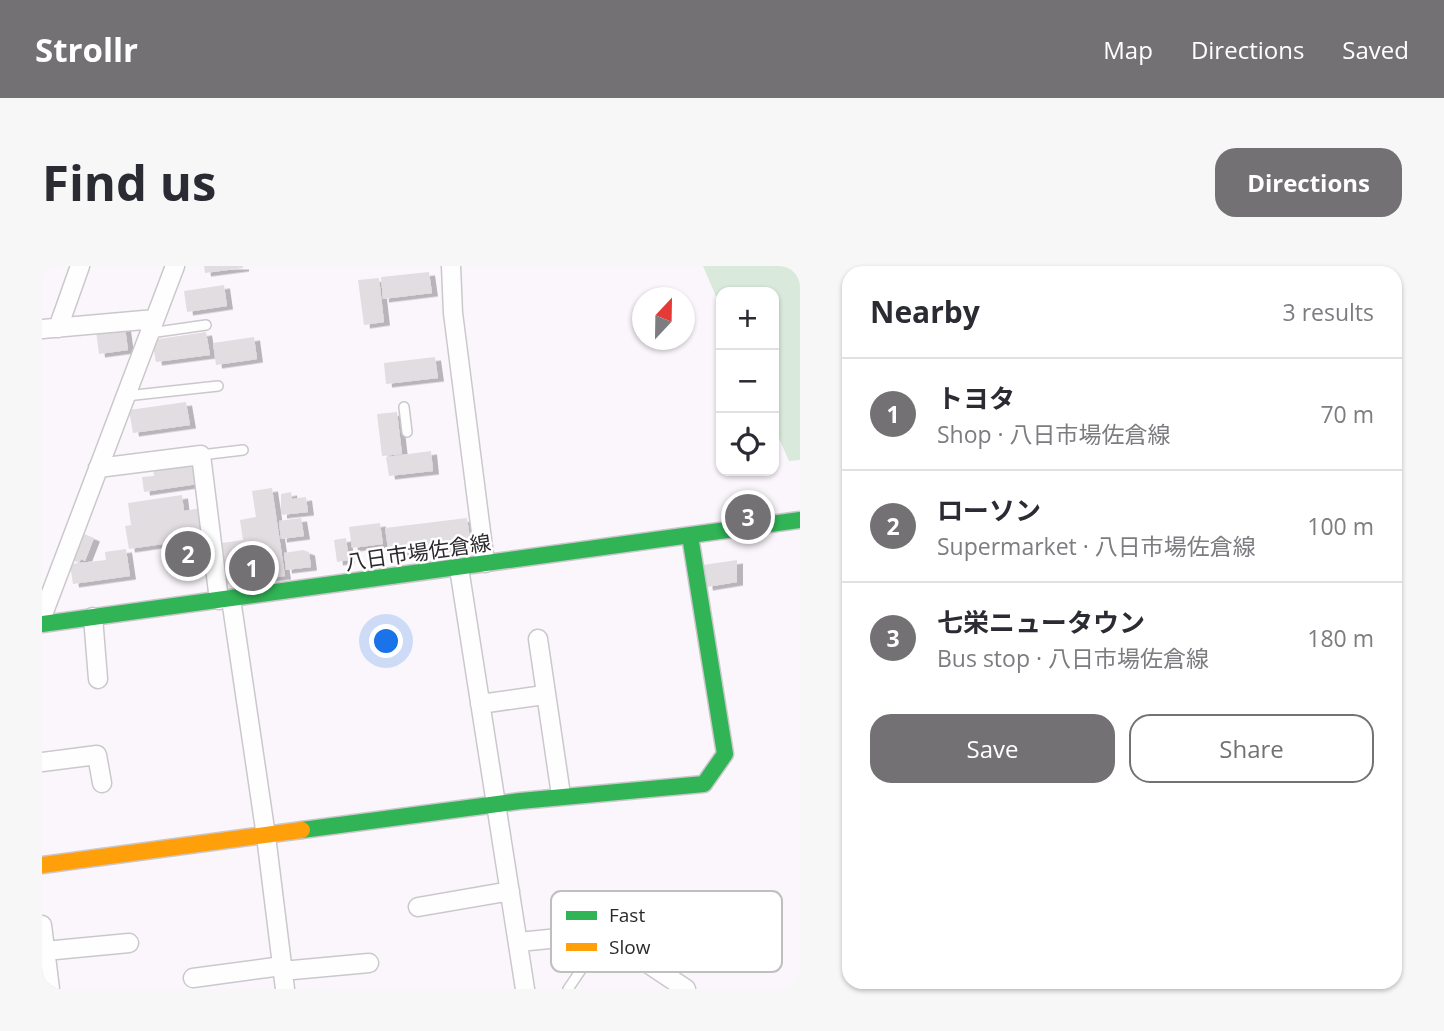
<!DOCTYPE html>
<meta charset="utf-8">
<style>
:root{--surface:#fff;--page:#f7f7f7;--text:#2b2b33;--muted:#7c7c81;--line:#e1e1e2;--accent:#747175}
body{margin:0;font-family:"Open Sans","Noto Sans JP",sans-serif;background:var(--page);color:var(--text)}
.controls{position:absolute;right:21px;top:21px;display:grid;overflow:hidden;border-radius:14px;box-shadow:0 2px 5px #0004}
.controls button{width:63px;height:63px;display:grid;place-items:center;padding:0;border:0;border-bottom:2px solid var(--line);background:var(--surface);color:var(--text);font:35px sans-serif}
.compass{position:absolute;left:590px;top:21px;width:63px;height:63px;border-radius:50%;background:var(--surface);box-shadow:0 2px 5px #0004;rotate:22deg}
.you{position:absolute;left:345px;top:376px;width:24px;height:24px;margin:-18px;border:5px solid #fff;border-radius:50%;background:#1a73e8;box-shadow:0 0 0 10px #1a73e833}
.badge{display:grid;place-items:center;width:46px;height:46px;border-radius:50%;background:var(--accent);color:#fff;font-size:23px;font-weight:700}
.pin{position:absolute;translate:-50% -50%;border:4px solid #fff;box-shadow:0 2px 7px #0006}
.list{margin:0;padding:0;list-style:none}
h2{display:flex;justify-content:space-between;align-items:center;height:91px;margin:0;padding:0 28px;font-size:30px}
h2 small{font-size:23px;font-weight:400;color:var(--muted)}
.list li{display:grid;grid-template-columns:46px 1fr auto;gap:21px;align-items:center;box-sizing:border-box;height:112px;padding:0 28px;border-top:2px solid var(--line)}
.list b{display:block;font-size:26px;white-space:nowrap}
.list p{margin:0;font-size:23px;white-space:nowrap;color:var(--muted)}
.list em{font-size:23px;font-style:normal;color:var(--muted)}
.actions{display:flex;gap:14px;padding:21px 28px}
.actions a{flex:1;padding:16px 0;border:2px solid var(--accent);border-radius:21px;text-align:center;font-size:24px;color:var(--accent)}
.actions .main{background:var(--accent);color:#fff}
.icon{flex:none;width:38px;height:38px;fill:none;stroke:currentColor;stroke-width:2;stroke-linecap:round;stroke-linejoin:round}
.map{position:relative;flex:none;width:758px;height:723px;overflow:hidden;border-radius:21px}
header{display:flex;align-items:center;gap:42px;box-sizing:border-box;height:98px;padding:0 35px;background:var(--accent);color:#fff}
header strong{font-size:33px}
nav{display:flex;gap:38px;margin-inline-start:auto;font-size:24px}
.intro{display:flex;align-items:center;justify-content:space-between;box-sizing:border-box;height:168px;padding:0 42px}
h1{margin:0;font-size:49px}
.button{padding:18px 32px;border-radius:21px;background:var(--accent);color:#fff;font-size:24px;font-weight:700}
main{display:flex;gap:42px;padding:0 42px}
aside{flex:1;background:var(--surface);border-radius:21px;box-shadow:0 2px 5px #0004}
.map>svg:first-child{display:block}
.green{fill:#d9e9db}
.building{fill:#e1dde1;filter:url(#shadow)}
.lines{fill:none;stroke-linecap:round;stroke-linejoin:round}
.lane-casing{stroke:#cbc8cc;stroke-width:12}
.street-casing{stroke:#cbc8cc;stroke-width:21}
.fast-casing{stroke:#cbc8cc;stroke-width:19}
.slow-casing{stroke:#cbc8cc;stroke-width:19}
.lane{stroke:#fefeff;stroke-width:9}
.street{stroke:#fefeff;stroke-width:18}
.fast{stroke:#30b455;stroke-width:16}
.slow{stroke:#ff9f0a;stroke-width:16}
.labels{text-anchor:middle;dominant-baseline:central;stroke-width:5;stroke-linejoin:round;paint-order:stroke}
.street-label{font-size:21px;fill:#2c292c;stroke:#fff}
.key{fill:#fff;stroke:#c0bfc0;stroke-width:2}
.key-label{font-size:19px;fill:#2c292c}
</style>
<header>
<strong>Strollr</strong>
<nav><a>Map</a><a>Directions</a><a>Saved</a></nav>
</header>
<div class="intro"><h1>Find us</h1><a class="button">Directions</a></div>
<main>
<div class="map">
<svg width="758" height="723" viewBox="0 0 758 723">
<defs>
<filter id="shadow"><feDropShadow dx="6" dy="3.5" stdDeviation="0" flood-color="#0004"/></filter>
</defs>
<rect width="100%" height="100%" fill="#fbf6fc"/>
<path class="green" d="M661 0H758V194L747 195 732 161V26H679V42Z"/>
<path class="building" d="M162 0H201V2L163 7Z
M387 6 390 27 341 33 339 11Z
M337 12 342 56 322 59 316 14Z
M182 19 185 40 145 46 142 25Z
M83 61 86 84 57 88 54 65Z
M164 66 168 89 114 96 110 74Z
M212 71 215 93 174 99 171 77Z
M393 91 396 112 344 118 342 97Z
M144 136 148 159 91 167 87 144Z
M355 146 360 188 340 190 335 148Z
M389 185 391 205 347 210 344 191Z
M153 196 156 218 102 226 100 211 112 210 111 202Z
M230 222 243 310 185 318 180 277 201 274 198 254 214 251 210 225Z
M249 226 250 233 264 231 266 246 239 249V228Z
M140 229 142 245 159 242 162 263 127 268 128 273 159 269 163 294 131 299 128 277 87 283 83 260 89 259 86 237Z
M259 252 262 270 239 273 237 255Z
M425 252 429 279 347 289 343 262Z
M338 257 341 278 310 282 307 261Z
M40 267 52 272 43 295 39 293 37 297 30 294Z
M304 272 307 294 295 296 292 274Z
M84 283 88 310 31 318 28 298 64 294 63 286Z
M261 284 267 286 269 301 244 304 242 287Z
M695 294V316L665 321 661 299Z"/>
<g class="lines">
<g class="lane-casing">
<path id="lane" d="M108 67 164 59
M84 130 176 120
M362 141 365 166
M159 189 201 184
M526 723 562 670"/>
</g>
<g class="street-casing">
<path id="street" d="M409 0 411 47 443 297
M16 62 38 0
M0 63 113 53
M56 202 159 189 177 334
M417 302 483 723
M189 333 224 570 243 723
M0 351 133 0
M51 351 56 413
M496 373 519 529
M438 438 502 429
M0 496 55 489 60 517
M376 641 468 625
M0 659 8 723
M477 676 557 668 571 674 644 723
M3 685 87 677
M240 705 327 697
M151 712 240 700"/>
</g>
<g class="fast-casing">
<path id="fast" d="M0 358 758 254
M260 564 478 535 662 518 683 488 648 270"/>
</g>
<g class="slow-casing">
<path id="slow" d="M0 599 260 564"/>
</g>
<use href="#lane" class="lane"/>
<use href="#street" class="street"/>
<use href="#fast" class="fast"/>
<use href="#slow" class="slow"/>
</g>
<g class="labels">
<g class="street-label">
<text transform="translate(376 286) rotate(-8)">八日市場佐倉線</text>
</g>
</g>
<rect x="509" y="625" width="231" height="81" rx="10" class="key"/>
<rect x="524" y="645" width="31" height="9" fill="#30b455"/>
<rect x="524" y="677" width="31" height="8" fill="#ff9f0a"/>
<g class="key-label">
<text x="567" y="656">Fast</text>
<text x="567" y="688">Slow</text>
</g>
</svg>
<div class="controls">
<button>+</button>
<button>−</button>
<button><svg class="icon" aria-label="locate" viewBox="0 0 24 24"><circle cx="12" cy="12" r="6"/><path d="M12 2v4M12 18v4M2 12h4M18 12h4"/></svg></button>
</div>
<svg class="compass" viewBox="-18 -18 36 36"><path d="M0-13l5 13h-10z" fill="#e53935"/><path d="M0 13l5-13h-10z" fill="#7c7c81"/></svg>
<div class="you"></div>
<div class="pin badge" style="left:210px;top:302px">1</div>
<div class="pin badge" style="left:146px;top:288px">2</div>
<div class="pin badge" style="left:706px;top:251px">3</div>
</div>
<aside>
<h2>Nearby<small>3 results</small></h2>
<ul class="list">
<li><span class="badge">1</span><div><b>トヨタ</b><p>Shop · 八日市場佐倉線</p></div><em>70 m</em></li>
<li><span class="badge">2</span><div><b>ローソン</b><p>Supermarket · 八日市場佐倉線</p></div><em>100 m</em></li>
<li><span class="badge">3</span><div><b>七栄ニュータウン</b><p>Bus stop · 八日市場佐倉線</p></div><em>180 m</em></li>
</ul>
<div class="actions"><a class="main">Save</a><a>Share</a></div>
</aside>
</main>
